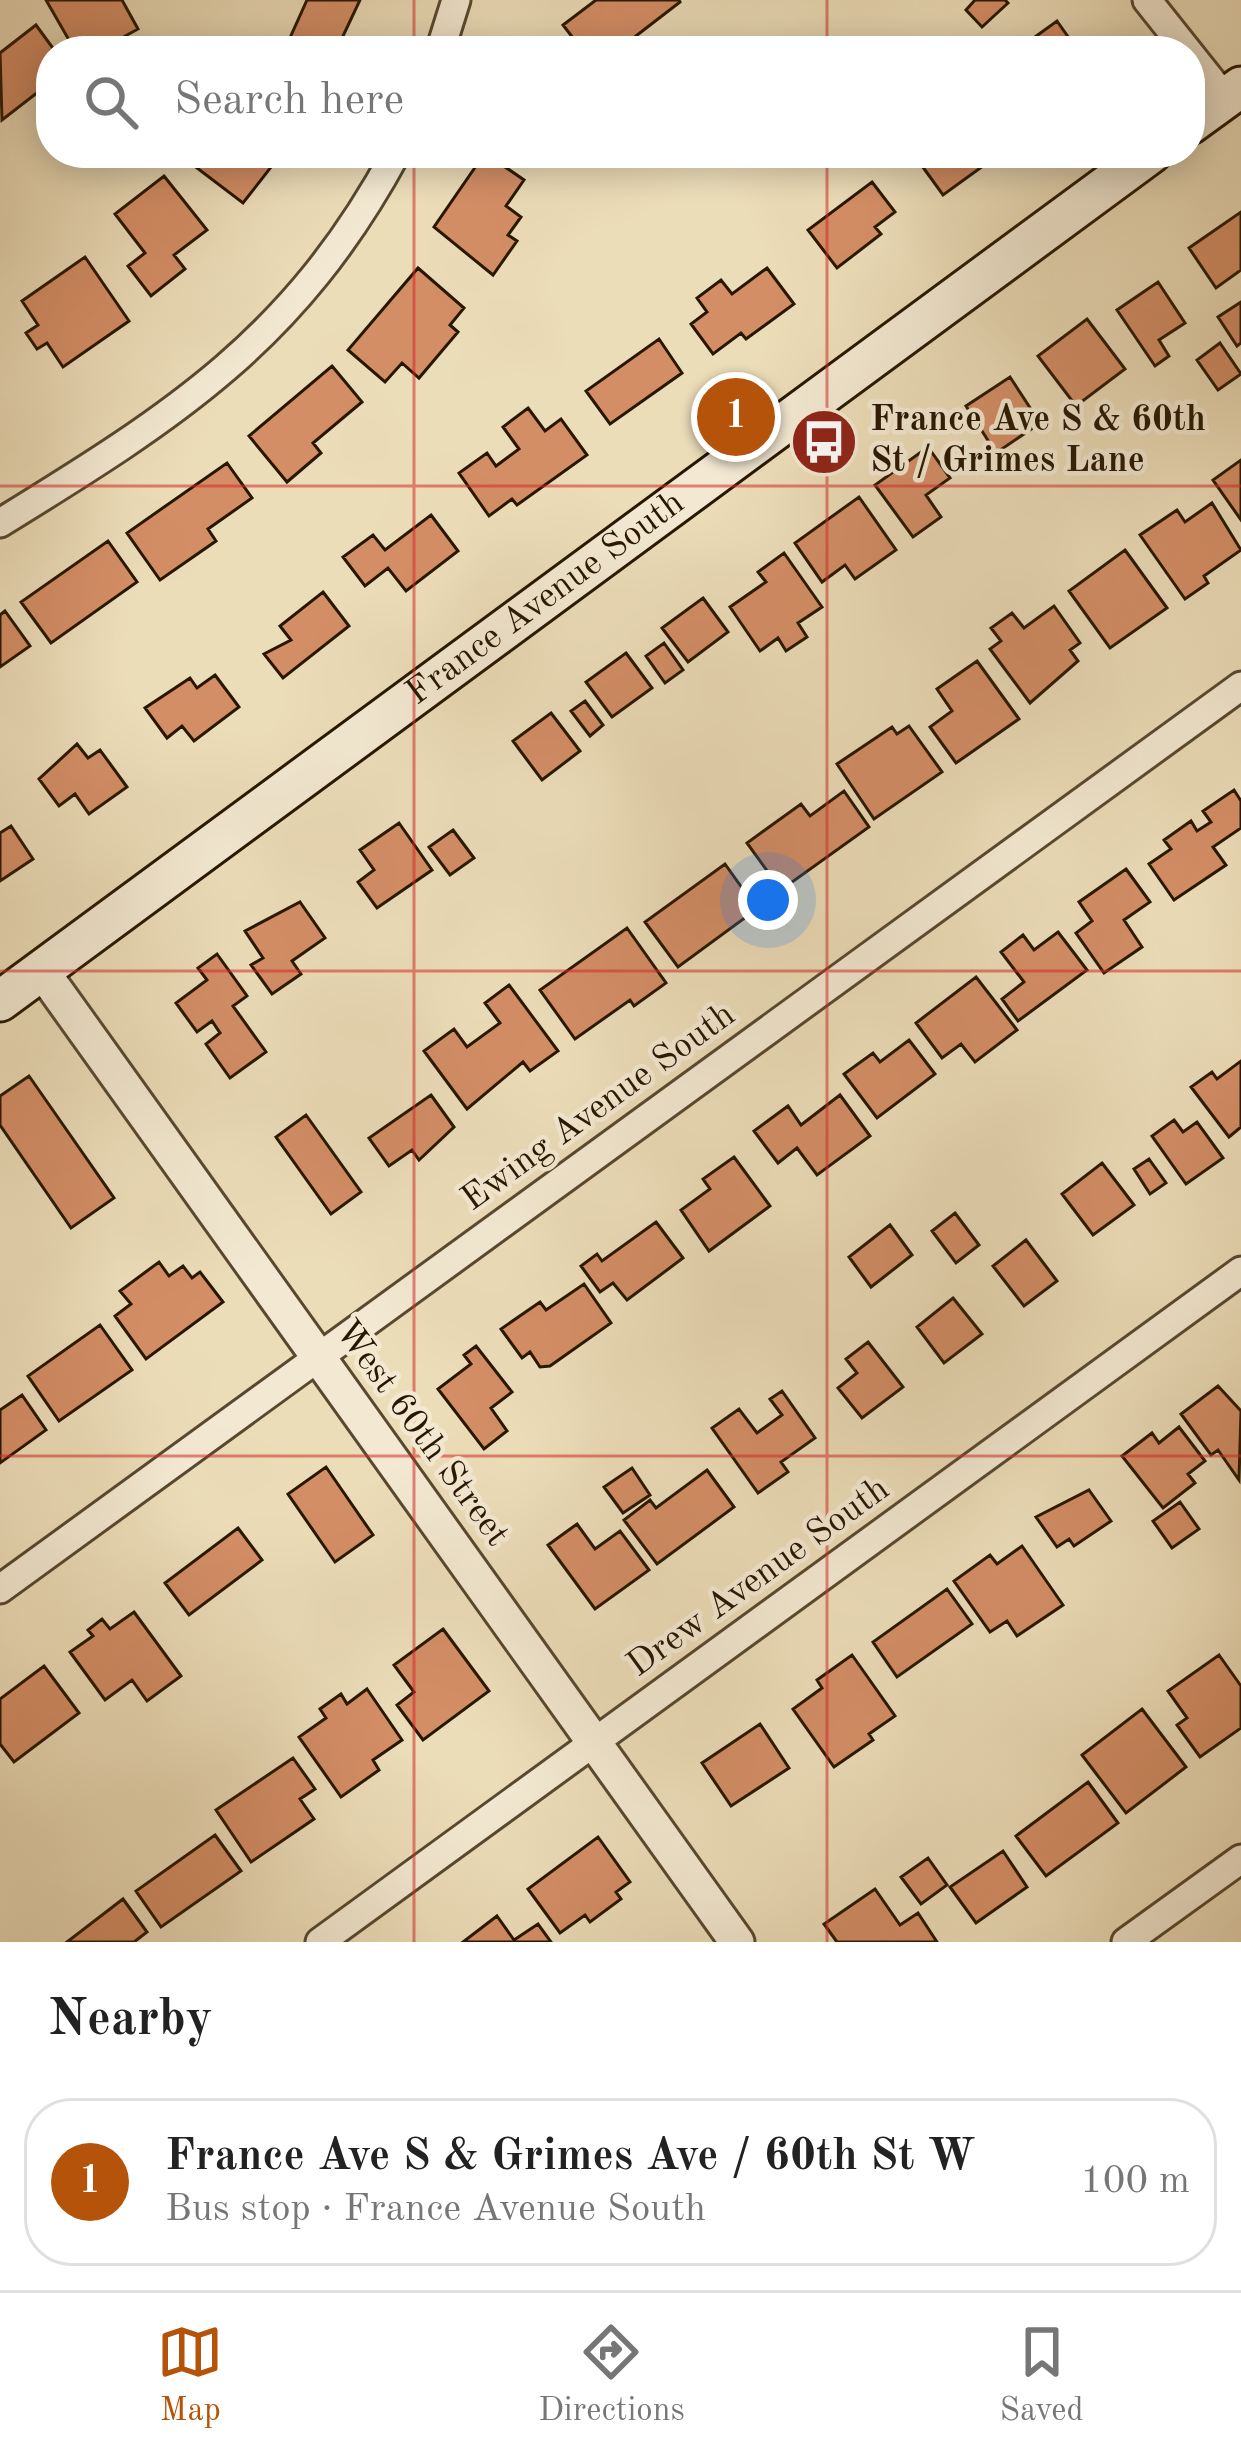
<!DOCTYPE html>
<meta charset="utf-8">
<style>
:root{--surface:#fff;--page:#f2f2f2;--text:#222;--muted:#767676;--line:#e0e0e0;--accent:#b45309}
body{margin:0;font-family:"Old Standard TT",serif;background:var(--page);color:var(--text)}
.you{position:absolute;left:768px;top:900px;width:42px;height:42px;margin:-30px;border:9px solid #fff;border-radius:50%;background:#1a73e8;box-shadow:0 0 0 18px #1a73e833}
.badge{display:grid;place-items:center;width:78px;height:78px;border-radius:50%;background:var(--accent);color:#fff;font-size:39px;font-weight:700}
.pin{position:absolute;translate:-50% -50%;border:6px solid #fff;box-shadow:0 3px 12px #0006}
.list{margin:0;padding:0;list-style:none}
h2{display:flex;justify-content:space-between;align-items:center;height:156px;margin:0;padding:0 48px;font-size:51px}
h2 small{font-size:39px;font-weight:400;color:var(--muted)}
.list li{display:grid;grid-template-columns:78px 1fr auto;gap:36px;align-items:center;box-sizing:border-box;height:168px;margin:0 24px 24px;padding:0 24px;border:3px solid var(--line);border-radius:48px}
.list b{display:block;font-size:45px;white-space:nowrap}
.list p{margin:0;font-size:39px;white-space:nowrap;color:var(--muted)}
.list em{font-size:39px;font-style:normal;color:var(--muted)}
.icon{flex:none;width:66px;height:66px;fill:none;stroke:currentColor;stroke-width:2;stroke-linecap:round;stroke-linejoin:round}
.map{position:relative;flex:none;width:1241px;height:1942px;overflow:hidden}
.search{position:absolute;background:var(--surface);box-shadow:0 6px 30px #0003;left:36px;right:36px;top:36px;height:132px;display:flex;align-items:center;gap:30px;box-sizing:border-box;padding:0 42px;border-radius:48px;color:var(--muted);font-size:45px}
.sheet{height:348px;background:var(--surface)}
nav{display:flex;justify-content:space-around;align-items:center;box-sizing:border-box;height:168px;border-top:3px solid var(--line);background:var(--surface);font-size:33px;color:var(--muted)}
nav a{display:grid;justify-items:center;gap:6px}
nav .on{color:var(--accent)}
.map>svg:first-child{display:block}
.building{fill:#d48e66;stroke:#271601;stroke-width:3}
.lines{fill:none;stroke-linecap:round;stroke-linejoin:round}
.minor-casing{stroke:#58482f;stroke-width:33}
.tertiary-casing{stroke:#58482f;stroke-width:39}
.secondary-casing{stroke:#271601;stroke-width:45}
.minor{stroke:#f3e9d2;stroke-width:27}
.tertiary{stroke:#f3e9d2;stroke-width:33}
.secondary{stroke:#f3e9d2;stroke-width:39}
.grid{fill:none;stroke:#d62828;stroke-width:3;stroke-opacity:0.55}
.labels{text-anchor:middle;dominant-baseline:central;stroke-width:9;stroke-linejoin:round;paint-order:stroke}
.poi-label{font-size:36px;font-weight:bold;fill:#271601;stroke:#f3e9d2;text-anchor:start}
.street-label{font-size:36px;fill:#271601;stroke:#f3e9d2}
</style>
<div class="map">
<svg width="1241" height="1942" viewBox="0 0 1241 1942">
<rect width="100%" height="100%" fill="#ecddb9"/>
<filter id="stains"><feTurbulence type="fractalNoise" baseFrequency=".00167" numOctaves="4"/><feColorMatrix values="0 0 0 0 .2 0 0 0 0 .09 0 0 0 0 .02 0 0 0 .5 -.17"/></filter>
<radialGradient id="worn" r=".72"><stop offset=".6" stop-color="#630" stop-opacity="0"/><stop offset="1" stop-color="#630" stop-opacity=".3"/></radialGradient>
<path class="building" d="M46 0H122L138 29 98 51H88L83 42 73 47Z
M307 0H360L336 51H302L304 47 289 40Z
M596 0H679L680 2 632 39 642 51H583L563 25Z
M1005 0 1008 3 982 27 966 10 975 0Z
M1057 21 1078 51H1018L1017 50Z
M36 25 55 51H51V82L2 120 0 53Z
M208 153H282L243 203 197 168Z
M485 153 524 180 506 206 521 217 508 235 517 241 493 275 434 227Z
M925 153H1001L943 195 917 159Z
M164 176 207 230 174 255 185 269 151 296 128 266 145 253 115 214Z
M872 182 895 212 875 227 881 234 837 268 808 230Z
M1241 212V270L1216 288 1189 248Z
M85 257 129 321 63 367 47 343 37 349 26 333 38 325 22 301Z
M418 268 464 308 450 325 458 332 419 378 402 363 385 382 348 350Z
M767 268 794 304 746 339 741 333 713 354 691 324 707 312 697 298 721 280 732 294Z
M1158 282 1185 323 1159 340 1169 356 1155 366 1117 310Z
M1241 302V343L1237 346 1218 317Z
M1087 319 1125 369 1076 406 1038 356Z
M659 339 682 373 610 424 586 391Z
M1220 343 1241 374 1218 390 1197 360Z
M332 366 362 402 313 443 321 453 287 482 249 436Z
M1010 377 1040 423 996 453 966 406Z
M528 408 545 431 561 419 587 455 517 505 512 499 489 516 459 473 487 453 496 466 519 449 503 427Z
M928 447 950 478 926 495 941 517 913 537 875 485Z
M1241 460V520L1213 480Z
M227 463 252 498 208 529 216 541 160 580 127 533Z
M859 497 896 550 855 579 845 565 822 582 795 543Z
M1212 503 1241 550 1204 576 1208 583 1185 599 1140 535 1177 510 1185 522Z
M431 515 458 551 406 591 388 568 365 586 343 557 373 535 385 550Z
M108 541 137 582 51 643 21 602Z
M1125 550 1167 608 1110 648 1069 591Z
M784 553 822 607 798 623 807 637 786 651 778 638 760 651 730 607 766 582 758 572Z
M323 592 349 626 283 678 264 654 291 640 280 626Z
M703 598 728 632 688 662 662 628Z
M1054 606 1080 643 1070 650 1078 661 1030 703 990 649 1001 641 991 628 1012 613 1024 628Z
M5 611 30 646 0 667V615Z
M664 643 683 670 665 683 646 656Z
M626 653 652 688 612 717 586 682Z
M977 661 1019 719 956 763 930 727 952 711 937 689Z
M215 675 239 707 194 741 182 726 167 738 145 708 190 678 197 688Z
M585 701 603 725 590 736 571 711Z
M551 713 580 751 542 780 513 741Z
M909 726 942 772 874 819 837 764 892 727 897 734Z
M77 744 88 758 100 750 127 787 89 814 75 794 59 806 39 779Z
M1234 790 1241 801V828L1213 847 1226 865 1174 900 1149 864 1171 849 1164 840 1191 821 1197 831 1211 822 1203 811Z
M844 791 869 827 781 890 747 843 801 804 810 816Z
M399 823 432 870 377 908 358 882 374 870 360 850Z
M11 826 33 859 0 881V833Z
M453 830 474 858 450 875 429 847Z
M725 864 757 909 678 967 645 922Z
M1126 869 1150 902 1124 920 1142 947 1104 973 1076 933 1092 921 1079 902Z
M300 902 325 938 292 961 301 974 272 994 251 965 263 958 245 931Z
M627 928 666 983 634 1006 630 1000 575 1039 540 990Z
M1058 932 1087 970 1018 1021 1002 999 1024 982 1001 952 1023 935 1034 950Z
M217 954 247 996 233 1006 266 1052 230 1078 206 1044 220 1033 212 1021 197 1032 176 1003 207 980 198 968Z
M976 977 1017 1030 975 1062 961 1044 942 1058 916 1023Z
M509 985 558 1051 530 1071 523 1062 467 1109 424 1051 454 1029 467 1047 500 1023 485 1003Z
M909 1040 935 1074 877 1118 844 1074 873 1053 880 1062Z
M1241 1061V1127L1229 1137 1191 1087 1212 1072 1217 1079Z
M29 1076 114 1198 71 1228 0 1125V1096Z
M431 1095 454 1127 419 1160 412 1150 389 1166 369 1138Z
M840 1095 870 1136 817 1175 797 1148 778 1163 754 1131 788 1106 801 1125Z
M306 1115 361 1192 331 1214 276 1137Z
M1174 1120 1183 1132 1197 1122 1223 1158 1186 1184 1152 1136Z
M734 1157 770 1206 709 1251 681 1210 710 1189 703 1179Z
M1149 1159 1166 1183 1150 1194 1134 1169Z
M1102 1163 1134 1205 1093 1235 1062 1194Z
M955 1213 979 1245 956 1263 932 1231Z
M656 1222 683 1258 627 1300 613 1283 600 1292 581 1266 597 1254 602 1261Z
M890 1225 912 1255 871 1287 849 1257Z
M1026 1240 1057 1281 1024 1306 993 1266Z
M159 1262 169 1276 183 1266 192 1278 200 1272 223 1302 146 1359 115 1316 131 1304 120 1291Z
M584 1284 611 1323 550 1366 540 1367 530 1352 522 1358 501 1329 540 1302 546 1310Z
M953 1298 982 1334 944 1363 917 1327Z
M100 1325 132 1370 59 1421 28 1376Z
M868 1342 903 1387 862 1418 838 1388 857 1373 846 1359Z
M476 1346 512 1392 491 1408 507 1431 484 1449 438 1389 471 1364 464 1355Z
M1218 1386 1241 1411 1239 1480 1218 1450 1211 1455 1181 1414Z
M782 1391 815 1438 781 1462 788 1472 758 1493 712 1428 739 1409 757 1433 782 1415 770 1399Z
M22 1395 46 1430 0 1463V1410Z
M1179 1427 1205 1461 1188 1474 1195 1483 1163 1508 1122 1456 1152 1433 1159 1443Z
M326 1467 373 1535 335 1562 288 1494Z
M632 1468 650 1495 623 1513 604 1487Z
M707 1470 734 1507 657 1564 624 1520 650 1500 656 1508Z
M1089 1490 1111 1521 1074 1546 1069 1539 1057 1547 1036 1517Z
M1180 1502 1199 1529 1172 1548 1153 1521Z
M577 1524 595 1549 620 1531 649 1570 595 1609 548 1545Z
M238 1528 262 1560 189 1615 165 1583Z
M1022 1546 1063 1605 1017 1636 1007 1621 990 1632 954 1581 990 1555 997 1564Z
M947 1589 972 1624 897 1677 873 1642Z
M134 1612 181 1676 147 1701 132 1680 105 1700 70 1652 93 1636 88 1630 102 1619 110 1629Z
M443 1629 489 1691 423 1740 397 1705 414 1692 394 1665Z
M852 1655 895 1716 869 1734 873 1740 834 1767 793 1709 822 1688 817 1680Z
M1219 1655 1241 1686V1728L1200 1757 1177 1725 1187 1718 1168 1691Z
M44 1666 79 1713 14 1762 0 1744V1699Z
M367 1689 402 1740 373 1760 379 1770 341 1797 299 1737 326 1718 320 1709 341 1694 347 1704Z
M1142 1709 1186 1767 1126 1813 1082 1755Z
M760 1724 789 1768 731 1806 702 1763Z
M293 1758 315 1789 300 1799 314 1819 251 1862 216 1810Z
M1088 1782 1118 1823 1046 1876 1016 1836Z
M215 1835 241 1871 161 1927 136 1891Z
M598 1837 630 1882 616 1892 621 1899 590 1922 585 1915 560 1933 528 1889Z
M1003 1851 1027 1887 976 1923 950 1887Z
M928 1858 947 1885 921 1904 901 1877Z
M875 1889 900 1925 918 1913 937 1942H837L824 1924Z
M123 1899 147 1932 134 1942H67Z
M497 1916 514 1940 538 1924 551 1942H463Z"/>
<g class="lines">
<g class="minor-casing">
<path id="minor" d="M1147 0 1225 98
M440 51 456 0
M0 523C175 415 295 340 396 153
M0 1589 1241 686
M320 1942 1241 1271
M1126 1942 1241 1859"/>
</g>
<g class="tertiary-casing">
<path id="tertiary" d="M42 971 737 1942"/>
</g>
<g class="secondary-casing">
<g id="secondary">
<path d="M1190 124 1241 87"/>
<path id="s1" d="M0 1001 1151 153"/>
</g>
</g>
<use href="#minor" class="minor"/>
<use href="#tertiary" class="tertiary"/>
<use href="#secondary" class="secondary"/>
</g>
<path class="grid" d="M414 0V51M827 0V51M414 153V1942M827 153V1942M0 486H1241M0 971H1241M0 1456H1241"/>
<defs>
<g id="bus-disc" transform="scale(3.45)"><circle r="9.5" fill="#8f2418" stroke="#f3e9d2"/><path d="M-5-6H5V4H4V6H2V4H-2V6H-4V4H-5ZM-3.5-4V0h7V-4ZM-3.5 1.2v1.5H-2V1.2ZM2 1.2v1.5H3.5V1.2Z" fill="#fff"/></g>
</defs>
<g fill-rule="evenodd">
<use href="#bus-disc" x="824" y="442"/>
</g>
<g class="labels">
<g class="poi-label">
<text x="870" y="421">France Ave S &amp; 60th<tspan x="870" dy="41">St / Grimes Lane</tspan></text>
</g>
<g class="street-label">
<text stroke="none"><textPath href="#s1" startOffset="678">France Avenue South</textPath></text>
<text transform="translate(599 1108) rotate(-36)">Ewing Avenue South</text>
<text transform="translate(421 1434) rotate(54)">West 60th Street</text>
<text transform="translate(759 1578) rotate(-36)">Drew Avenue South</text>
</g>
</g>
<rect width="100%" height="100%" filter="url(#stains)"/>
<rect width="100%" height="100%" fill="url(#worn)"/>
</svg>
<div class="you"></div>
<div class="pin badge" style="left:736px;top:417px">1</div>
<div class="search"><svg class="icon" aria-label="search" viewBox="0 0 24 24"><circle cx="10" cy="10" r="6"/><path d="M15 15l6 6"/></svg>Search here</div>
</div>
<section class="sheet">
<h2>Nearby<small></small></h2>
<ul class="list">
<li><span class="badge">1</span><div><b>France Ave S &amp; Grimes Ave / 60th St W</b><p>Bus stop · France Avenue South</p></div><em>100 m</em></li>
</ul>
</section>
<nav>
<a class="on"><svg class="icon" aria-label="map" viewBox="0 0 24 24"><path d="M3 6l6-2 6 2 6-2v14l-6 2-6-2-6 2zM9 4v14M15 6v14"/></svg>Map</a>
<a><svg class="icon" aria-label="directions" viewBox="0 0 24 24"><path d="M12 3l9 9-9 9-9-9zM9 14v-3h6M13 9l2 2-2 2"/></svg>Directions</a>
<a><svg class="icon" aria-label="saved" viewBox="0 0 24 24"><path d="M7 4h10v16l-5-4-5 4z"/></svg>Saved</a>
</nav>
